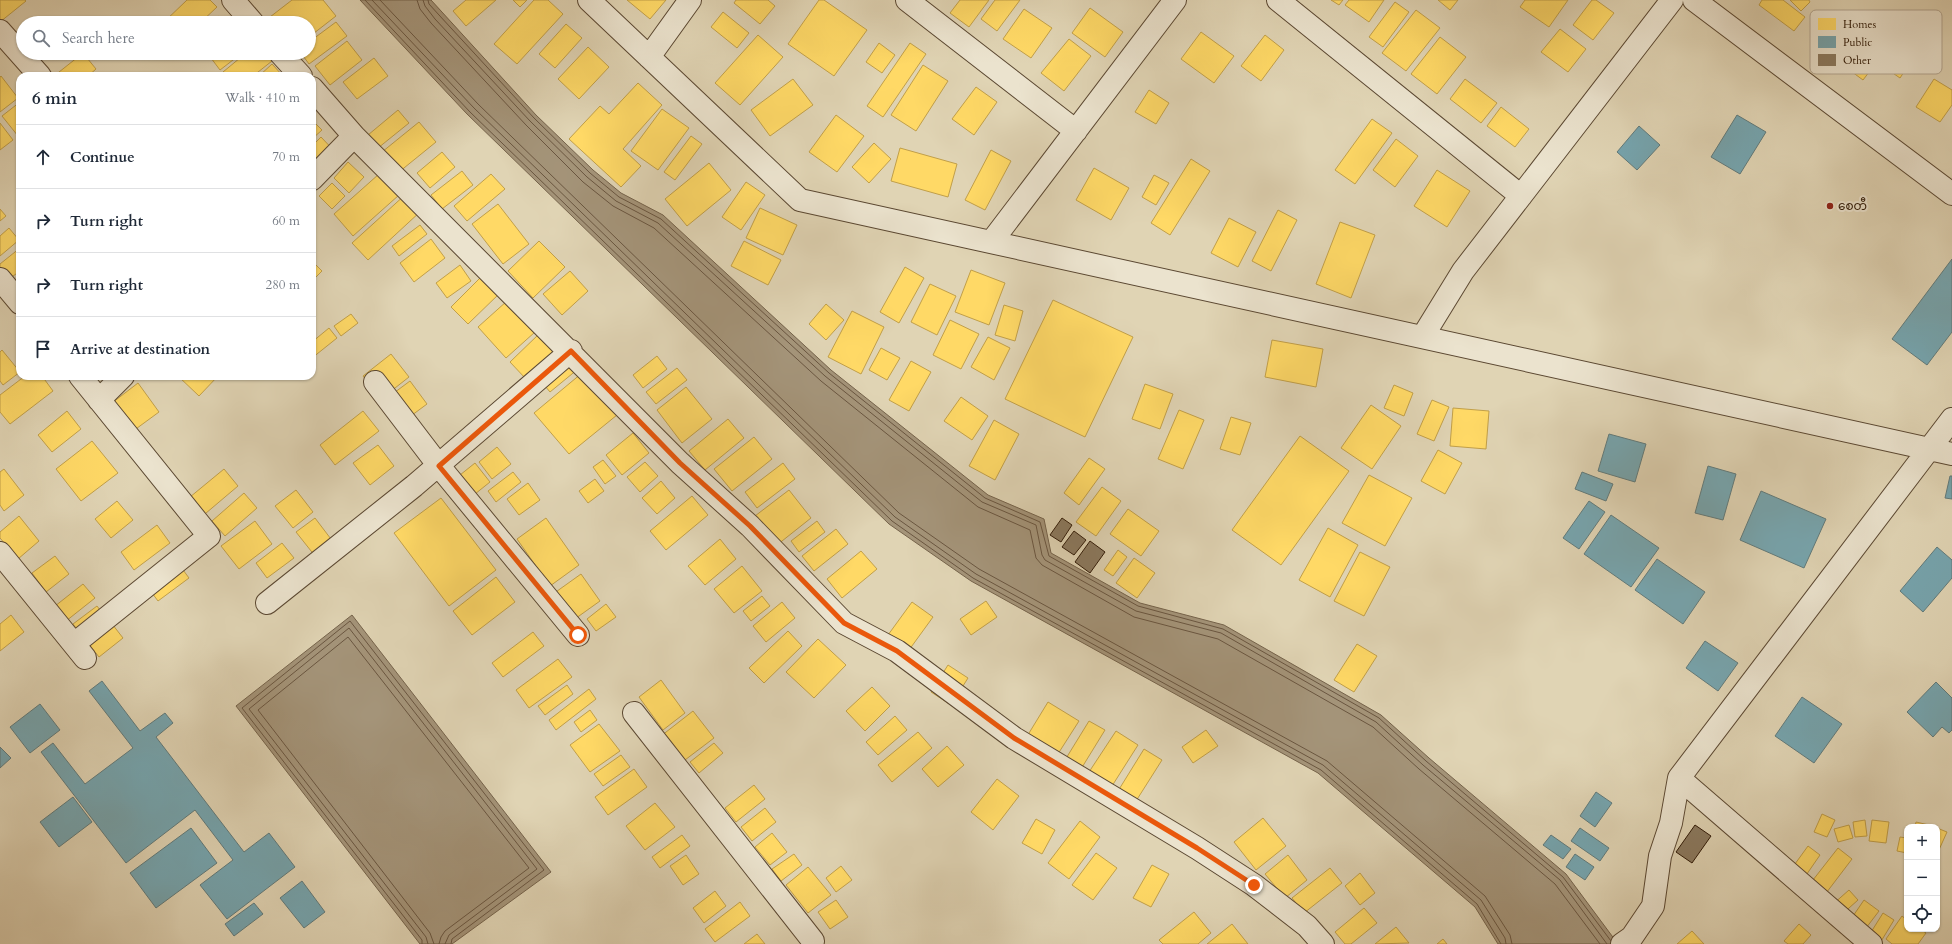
<!DOCTYPE html>
<meta charset="utf-8">
<style>
:root{--surface:#fff;--page:#f2f2f3;--text:#1f2937;--muted:#747a83;--line:#e0e1e3}
body{margin:0;font-family:Cardo,"Noto Sans Myanmar",serif;background:var(--page);color:var(--text)}
.controls{position:absolute;right:12px;bottom:12px;display:grid;overflow:hidden;border-radius:8px;box-shadow:0 1px 3px #0004}
.controls button{width:36px;height:36px;display:grid;place-items:center;padding:0;border:0;border-bottom:1px solid var(--line);background:var(--surface);color:var(--text);font:20px sans-serif}
.stop{position:absolute;width:12px;height:12px;margin:-9px;border:3px solid #ea580c;border-radius:50%;background:#fff}
.stop.end{background:#ea580c;border-color:#fff;box-shadow:0 1px 4px #0008}
.list{margin:0;padding:0;list-style:none}
h2{display:flex;justify-content:space-between;align-items:center;height:52px;margin:0;padding:0 16px;font-size:17px}
h2 small{font-size:13px;font-weight:400;color:var(--muted)}
.list li{display:grid;grid-template-columns:26px 1fr auto;gap:12px;align-items:center;box-sizing:border-box;height:64px;padding:0 16px;border-top:1px solid var(--line)}
.list b{display:block;font-size:15px;white-space:nowrap}
.list em{font-size:13px;font-style:normal;color:var(--muted)}
.icon{flex:none;width:22px;height:22px;fill:none;stroke:currentColor;stroke-width:2;stroke-linecap:round;stroke-linejoin:round}
.map{position:relative;flex:none;width:1952px;height:944px;overflow:hidden}
.search{position:absolute;background:var(--surface);box-shadow:0 1px 3px #0004;left:16px;top:16px;width:300px;height:44px;display:flex;align-items:center;gap:10px;box-sizing:border-box;padding:0 14px;border-radius:22px;color:var(--muted);font-size:15px}
.panel{position:absolute;background:var(--surface);box-shadow:0 1px 3px #0004;left:16px;top:72px;width:300px;height:308px;border-radius:12px}
.map>svg:first-child{display:block}
.water{fill:#a49479;stroke:#75634b}
.homes{fill:#ffd966;stroke:#c19f49}
.public{fill:#76a5af;stroke:#617b7c}
.lines{fill:none;stroke-linecap:round;stroke-linejoin:round}
.shore{stroke:#6a5640;stroke-width:1}
.building{fill:#8b7a60;stroke:#2f1906}
.minor-casing{stroke:#5b4832;stroke-width:24}
.minor{stroke:#ebe3ce;stroke-width:22}
.route{stroke:#ea580c;stroke-width:5}
.poi-dot{fill:#8f2418;stroke:#ebe3ce;stroke-width:1.5}
.labels{text-anchor:middle;dominant-baseline:central;stroke-width:4;stroke-linejoin:round;paint-order:stroke}
.poi-label{font-size:12px;fill:#2f1906;stroke:#ebe3ce;text-anchor:start}
.key{fill:#ebe3ce;stroke:#b3a692;stroke-width:1}
.key-label{font-size:11px;fill:#2f1906}
</style>
<div class="map">
<svg width="1952" height="944" viewBox="0 0 1952 944">
<rect width="100%" height="100%" fill="#e0d4b4"/>
<filter id="stains"><feTurbulence type="fractalNoise" baseFrequency=".005" numOctaves="4"/><feColorMatrix values="0 0 0 0 .2 0 0 0 0 .09 0 0 0 0 .02 0 0 0 .5 -.17"/></filter>
<radialGradient id="worn" r=".72"><stop offset=".6" stop-color="#630" stop-opacity="0"/><stop offset="1" stop-color="#630" stop-opacity=".3"/></radialGradient>
<path class="water" d="M360 0H431L536 115 593 170 621 193 663 215 831 370 988 495 1044 519 1051 553 1140 603 1224 625 1381 715 1429 758 1566 874 1618 944H1498L1475 907 1318 773 971 581 889 524 467 114Z
M352 615 551 872 452 944H420L236 706Z"/>
<path class="homes" d="M0 0H25L26 1 0 22Z
M187 0H210L217 7 200 23H163Z
M292 0H323L336 16 309 37V23H275L270 17Z
M466 0H496L466 26 453 11Z
M513 0H527L520 7Z
M534 0H548L563 14 517 64 494 44Z
M627 0H666L650 19Z
M736 0H768L775 6 760 24 734 3Z
M819 0H824L867 30 834 76 788 44Z
M960 0H989L969 27 950 13Z
M995 0H1020L997 31 981 19Z
M1331 0H1343L1339 5Z
M1349 0H1384L1369 22 1345 5Z
M1438 0H1458L1450 10Z
M1525 0H1568L1549 27 1520 7Z
M1592 0H1596L1614 13 1593 40 1573 25Z
M1762 0H1783L1805 17 1794 31 1759 5Z
M1790 0H1809L1810 2 1801 11Z
M1395 2 1409 12 1383 47 1369 37Z
M1090 8 1123 32 1105 57 1072 33Z
M1024 9 1052 28 1031 58 1003 39Z
M1416 10 1440 28 1406 71 1382 53Z
M723 12 749 33 737 48 711 27Z
M219 16 224 23H211Z
M44 17 48 23H37Z
M336 22 347 36 309 64 301 53H309V42Z
M566 24 582 38 555 68 539 54Z
M1876 24 1895 38 1863 80 1844 66Z
M1560 29 1586 49 1568 72 1541 52Z
M1201 32 1234 56 1214 83 1181 59Z
M758 35 783 57 740 105 715 83Z
M1265 35 1284 50 1261 81 1241 66Z
M1440 37 1466 57 1437 94 1411 74Z
M1069 39 1091 56 1064 91 1041 73Z
M347 41 362 60 330 85 315 66Z
M879 43 895 55 882 73 866 62Z
M910 43 926 54 883 117 867 106Z
M1899 43 1916 54 1900 78 1884 67Z
M588 47 609 67 579 99 558 79Z
M83 53 96 69 88 76H54Z
M210 53H242L220 70 208 54Z
M246 53H265L272 61 253 76H226L223 72Z
M374 58 388 76 357 99 343 82Z
M272 64 283 76H259Z
M923 65 948 81 916 131 891 115Z
M1 76 18 98 0 112V77Z
M793 79 813 105 770 136 751 110Z
M1465 79 1497 103 1481 123 1450 99Z
M1934 79 1952 90V105L1940 122 1916 107Z
M638 83 662 105 623 149 641 166 621 187 569 139 600 106 609 114Z
M976 87 997 102 974 135 952 119Z
M1149 90 1169 103 1156 124 1135 112Z
M20 102V135L18 136 2 116Z
M1501 107 1529 129 1515 147 1487 126Z
M662 109 689 128 658 170 631 151Z
M398 110 409 123 378 148 368 135Z
M836 115 864 136 837 172 809 152Z
M1372 119 1392 133 1355 184 1335 170Z
M312 120 322 130 312 139Z
M419 122 436 142 399 172 382 152Z
M0 123 13 140 0 150Z
M691 136 702 144 675 180 664 172Z
M321 137 338 155 312 167V146Z
M1396 139 1418 156 1395 187 1373 170Z
M874 143 891 159 869 183 852 167Z
M900 148 957 164 948 197 891 181Z
M991 150 1011 161 985 210 965 200Z
M442 152 455 167 430 188 417 173Z
M1191 159 1210 171 1170 235 1151 223Z
M348 162 364 177 349 193 334 178Z
M709 163 731 190 687 226 665 199Z
M1094 168 1129 188 1111 220 1076 200Z
M1437 170 1470 191 1447 227 1414 206Z
M462 171 473 185 442 209 431 195Z
M379 174 399 195 353 236 334 214Z
M491 174 505 189 467 221 454 206Z
M1154 175 1169 183 1156 205 1142 197Z
M746 182 765 195 741 230 722 217Z
M332 183 345 196 332 209 319 196Z
M406 194 421 211 368 260 352 243Z
M498 204 529 244 503 264 472 224Z
M760 208 797 225 783 255 746 238Z
M0 209 6 216 0 221Z
M1278 210 1297 220 1271 271 1252 261Z
M1229 218 1256 232 1238 267 1211 253Z
M1340 222 1375 235 1351 298 1316 284Z
M420 225 427 234 399 256 392 246Z
M9 228 19 240 0 256V236Z
M431 239 445 258 414 282 400 263Z
M539 241 565 267 533 298 508 271Z
M744 241 781 260 768 285 731 266Z
M20 248V271L9 279 0 268V264Z
M312 261 322 271 312 281Z
M460 265 471 281 447 298 436 283Z
M905 267 924 278 899 323 880 312Z
M971 270 1005 283 989 325 955 312Z
M570 271 588 291 562 315 543 294Z
M483 275 501 292 468 324 451 307Z
M930 284 956 296 937 335 911 322Z
M1053 300 1133 337 1085 437 1005 399Z
M507 301 535 332 506 358 478 327Z
M826 304 844 320 826 340 809 324Z
M1004 305 1023 311 1015 341 995 335Z
M852 311 884 327 861 374 828 357Z
M351 314 358 323 341 336 334 326Z
M950 320 979 334 961 369 933 355Z
M329 328 337 338 312 358V342Z
M540 333 557 350 526 379 510 362Z
M988 337 1010 348 994 380 971 367Z
M1272 340 1323 349 1316 387 1265 377Z
M881 348 900 358 887 380 869 370Z
M2 350 20 372 3 385 0 381V352Z
M563 352 578 369 550 392 536 375Z
M391 354 409 377 381 399 363 376Z
M657 356 667 369 643 388 633 375Z
M911 361 931 372 909 411 889 400Z
M677 368 687 380 656 404 646 392Z
M582 373 617 415 569 454 534 413Z
M25 376H42L53 391 10 424 0 412V395Z
M178 376H218L199 396Z
M410 381 427 404 396 427 379 404Z
M138 383 159 412 129 434 108 406Z
M1145 384 1173 394 1160 429 1132 419Z
M1394 385 1413 393 1404 416 1384 408Z
M686 387 712 419 682 443 657 410Z
M961 397 988 416 972 440 944 421Z
M1432 400 1449 407 1434 441 1417 434Z
M1371 405 1401 426 1372 469 1341 448Z
M1453 408 1489 411 1486 449 1450 446Z
M1179 410 1204 420 1183 469 1158 459Z
M67 411 81 429 52 452 38 435Z
M363 411 379 431 335 465 320 445Z
M1231 417 1251 423 1240 455 1220 449Z
M728 419 744 438 705 470 689 451Z
M994 420 1019 434 995 480 969 466Z
M633 433 649 453 622 475 606 455Z
M1300 436 1349 471 1281 565 1232 530Z
M754 437 772 459 732 491 714 469Z
M92 441 118 473 81 501 56 469Z
M378 445 394 466 370 485 353 463Z
M497 447 511 464 492 479 479 462Z
M1438 450 1462 463 1445 494 1421 481Z
M1089 458 1105 469 1079 505 1064 493Z
M603 460 616 476 605 484 593 467Z
M645 462 658 476 640 492 627 477Z
M475 463 490 482 475 494 460 475Z
M783 463 795 479 757 508 745 492Z
M4 469 24 495 4 511 0 505V472Z
M224 469 238 486 199 519 184 502Z
M513 472 521 482 496 502 488 491Z
M1369 475 1412 498 1385 546 1342 523Z
M595 479 604 491 588 503 579 491Z
M661 481 675 498 657 514 642 498Z
M528 483 540 500 519 515 507 499Z
M1102 487 1121 501 1096 536 1076 522Z
M296 490 313 512 293 528 275 506Z
M789 490 811 518 777 545 755 516Z
M244 493 257 508 225 536 212 521Z
M692 496 708 515 666 550 650 531Z
M441 498 496 570 449 606 394 533Z
M117 501 133 520 111 538 95 519Z
M1128 509 1159 531 1141 556 1110 534Z
M19 516 39 541 18 559 0 538V532Z
M315 518 337 547 319 561 296 532Z
M546 518 579 565 550 586 517 539Z
M255 521 272 544 239 569 221 546Z
M817 521 825 532 799 552 791 541Z
M157 525 170 543 134 570 121 552Z
M1328 528 1358 545 1330 597 1299 580Z
M836 529 848 544 814 571 802 556Z
M720 539 736 559 705 585 688 566Z
M282 543 294 558 267 578 256 563Z
M1118 550 1127 557 1113 576 1104 570Z
M861 551 877 569 842 598 827 579Z
M1360 552 1390 567 1364 616 1334 601Z
M172 555 189 578 158 601 141 578Z
M55 556 69 574 46 592 32 573Z
M1134 558 1155 573 1137 598 1116 583Z
M742 566 762 591 734 613 714 589Z
M581 574 600 601 565 626 546 599Z
M496 577 515 602 472 635 453 611Z
M83 584 95 598 61 625 50 610Z
M762 596 770 606 751 621 743 611Z
M986 601 997 617 971 635 960 619Z
M782 602 795 618 766 642 753 626Z
M912 602 933 617 909 650 888 635Z
M606 604 616 617 596 631 587 619Z
M97 606 106 618 82 636 73 624Z
M11 615 24 632 0 651V624Z
M109 620 123 638 99 657 85 639Z
M788 631 802 646 764 683 749 668Z
M533 632 544 646 503 677 492 663Z
M818 639 846 665 814 698 786 672Z
M1357 644 1377 656 1354 692 1334 680Z
M558 659 572 677 529 708 516 690Z
M948 665 968 678 951 705 931 692Z
M661 680 685 713 663 730 639 697Z
M567 685 573 694 545 715 538 706Z
M872 687 890 706 865 731 846 711Z
M589 689 596 699 556 730 549 720Z
M1048 702 1079 721 1056 757 1026 738Z
M590 710 597 720 581 732 574 722Z
M693 711 714 738 681 763 661 736Z
M895 716 907 730 878 755 866 742Z
M1089 721 1105 730 1081 769 1065 760Z
M599 724 620 751 590 772 570 745Z
M1206 730 1218 746 1193 763 1182 747Z
M1116 731 1138 745 1112 786 1089 772Z
M918 732 932 748 892 782 878 765Z
M714 743 723 753 699 773 690 762Z
M947 746 964 765 938 787 922 769Z
M1144 749 1162 760 1136 801 1118 791Z
M621 755 630 767 603 786 594 774Z
M634 769 647 787 608 815 595 797Z
M997 779 1019 796 993 830 971 812Z
M754 785 765 799 736 822 725 808Z
M655 803 675 827 645 850 626 826Z
M765 808 776 822 752 841 741 827Z
M1822 814 1835 820 1827 837 1814 832Z
M1263 818 1286 846 1256 870 1234 842Z
M1036 819 1055 830 1042 854 1022 843Z
M1865 820 1867 836 1855 837 1853 822Z
M1872 820 1889 822 1886 843 1869 841Z
M1080 821 1100 837 1069 879 1048 863Z
M1916 822 1929 825 1928 827H1915Z
M1849 825 1853 838 1838 842 1834 829Z
M1937 828 1947 832 1938 852H1937Z
M772 833 787 852 770 865 755 847Z
M682 835 690 846 660 868 652 857Z
M1900 837 1907 838V853L1897 851Z
M1808 846 1820 855 1800 884 1787 875Z
M1838 848 1852 859 1817 905 1802 894Z
M1096 853 1117 868 1093 900 1072 885Z
M794 854 802 865 781 881 772 869Z
M686 855 699 874 683 885 670 866Z
M1288 855 1307 880 1285 898 1265 874Z
M1152 865 1169 874 1151 907 1133 898Z
M841 866 852 880 836 892 826 878Z
M808 867 831 895 808 913 786 885Z
M1330 868 1342 883 1304 913 1292 898Z
M1360 873 1375 893 1360 905 1345 886Z
M1849 890 1858 900 1840 916 1832 905Z
M715 891 726 906 704 923 693 908Z
M836 900 848 917 830 929 818 912Z
M1864 900 1879 911 1863 932 1849 922Z
M740 902 750 916 715 942 705 929Z
M1364 908 1377 923 1351 944H1345L1335 932Z
M1194 912 1211 933 1198 944H1163L1159 940Z
M1883 913 1894 920 1880 943 1868 937Z
M1902 916 1907 920V929H1920L1926 933 1918 944H1892L1886 939Z
M1232 924 1248 944H1207Z
M1799 924 1811 935 1803 944H1788L1784 941Z
M1396 927 1409 943 1375 944Z
M1692 931 1704 944H1677Z
M757 934 765 944H744Z
M1443 939 1447 944H1437Z"/>
<path class="public" d="M1737 115 1766 132 1740 174 1711 157Z
M1639 126 1660 145 1637 170 1617 152Z
M1952 259V332L1927 365 1892 339Z
M1609 434 1646 444 1635 482 1598 471Z
M1708 466 1736 474 1723 520 1695 513Z
M1582 472 1613 484 1606 501 1575 489Z
M1950 476H1952V499L1945 498Z
M1761 491 1826 519 1804 568 1740 540Z
M1589 501 1605 512 1579 549 1563 538Z
M1611 515 1659 548 1631 587 1584 554Z
M1937 547 1952 560V578L1923 612 1900 591Z
M1657 559 1705 592 1683 624 1635 590Z
M1705 641 1738 663 1718 691 1686 668Z
M102 681 140 731 165 713 173 723 156 737 244 852 269 833 295 867 227 919 200 885 233 860 195 810 126 863 41 752 53 743 85 784 133 748 89 691Z
M1936 682 1952 698V730L1949 733 1942 727 1933 737 1907 712Z
M1802 697 1842 724 1814 763 1775 736Z
M40 704 60 730 30 753 10 727Z
M0 747 11 758 0 768Z
M1596 792 1612 803 1595 827 1580 816Z
M73 797 92 822 59 847 40 822Z
M191 828 217 863 156 908 130 873Z
M1580 828 1609 848 1600 861 1571 841Z
M1551 835 1571 849 1563 859 1543 845Z
M1575 854 1594 867 1585 880 1566 867Z
M302 881 325 912 304 928 280 898Z
M254 903 263 914 234 936 225 924Z"/>
<g class="lines">
<path class="shore" d="M365 0 470 112 892 521 973 578 1321 770 1477 904 1501 944
M372 0 474 108 895 517 976 574 1323 765 1481 900 1505 938 1506 944
M380 0 478 104 899 513 979 569 1327 761 1485 896 1510 935 1512 944
M417 0 420 9 431 23 526 125 583 182 613 206 654 228 821 381 978 507 1030 530 1036 558 1042 565 1134 617 1218 639 1373 727 1419 769 1555 884 1600 944
M423 0 425 6 435 19 530 121 587 177 616 201 658 223 825 376 982 502 1036 525 1042 555 1045 560 1136 611 1221 633 1376 722 1423 765 1560 880 1607 944
M428 0 429 4 439 15 534 118 590 173 619 197 661 219 829 373 985 498 1040 522 1049 556 1138 606 1223 629 1379 718 1426 761 1563 877 1611 941
M422 944V940L242 708 350 621 544 870 452 939 451 944
M428 944 426 937 249 709 349 628 537 869 449 935 445 944
M434 944 430 933 258 710 348 637 529 868 445 931 441 937 439 944"/>
</g>
<path class="building" d="M1062 518 1072 525 1061 542 1050 535Z
M1074 531 1086 540 1074 555 1062 547Z
M1090 541 1105 552 1090 573 1075 562Z
M1695 825 1711 836 1692 863 1676 852Z"/>
<g class="lines">
<g class="minor-casing">
<path id="minor" d="M233 0 253 23
M589 0 800 200 1952 454
M907 0 1076 131
M1278 0 1521 196
M1694 0 1952 194
M0 31 40 76
M280 53 301 76
M649 57 690 0
M312 88 354 136 680 463 750 526 844 623 897 651 1014 738 1197 848 1254 885 1307 926 1323 944
M312 179 354 136
M992 241 1175 0
M0 279 20 303
M1423 336 1463 271 1672 0
M375 382 439 466 578 635
M99 400 123 376
M0 553 85 658
M267 603 414 486 571 351
M74 644 209 536 80 376
M634 713 813 941
M1679 778 1871 944
M1622 944 1632 937 1653 906 1660 856 1671 823 1679 778 1952 419"/>
</g>
<use href="#minor" class="minor"/>
</g>
<g class="lines">
<path class="route" d="M578 635 439 466 571 351 680 463 750 526 844 623 897 651 1014 738 1197 848 1254 885"/>
</g>
<circle class="poi-dot" cx="1830" cy="206" r="4"/>
<g class="labels">
<g class="poi-label">
<text x="1838" y="206">စေတီ</text>
</g>
</g>
<rect x="1810" y="10" width="132" height="64" rx="6" class="key"/>
<rect x="1818" y="18" width="18" height="12" fill="#ffd966"/>
<rect x="1818" y="36" width="18" height="12" fill="#76a5af"/>
<rect x="1818" y="54" width="18" height="12" fill="#8b7a60"/>
<g class="key-label">
<text x="1843" y="28">Homes</text>
<text x="1843" y="46">Public</text>
<text x="1843" y="64">Other</text>
</g>
<rect width="100%" height="100%" filter="url(#stains)"/>
<rect width="100%" height="100%" fill="url(#worn)"/>
</svg>
<div class="controls">
<button>+</button>
<button>−</button>
<button><svg class="icon" aria-label="locate" viewBox="0 0 24 24"><circle cx="12" cy="12" r="6"/><path d="M12 2v4M12 18v4M2 12h4M18 12h4"/></svg></button>
</div>
<div class="stop" style="left:578px;top:635px"></div>
<div class="stop end" style="left:1254px;top:885px"></div>
<div class="search"><svg class="icon" aria-label="search" viewBox="0 0 24 24"><circle cx="10" cy="10" r="6"/><path d="M15 15l6 6"/></svg>Search here</div>
<section class="panel">
<h2>6 min<small>Walk · 410 m</small></h2>
<ul class="list">
<li><svg class="icon" aria-label="ahead" viewBox="0 0 24 24"><path d="M12 20V5M6 11l6-6 6 6"/></svg><div><b>Continue</b></div><em>70 m</em></li>
<li><svg class="icon" aria-label="right" viewBox="0 0 24 24"><path d="M7 20v-9h11M14 6l5 5-5 5"/></svg><div><b>Turn right</b></div><em>60 m</em></li>
<li><svg class="icon" aria-label="right" viewBox="0 0 24 24"><path d="M7 20v-9h11M14 6l5 5-5 5"/></svg><div><b>Turn right</b></div><em>280 m</em></li>
<li><svg class="icon" aria-label="arrive" viewBox="0 0 24 24"><path d="M6 21V4h12l-3 4 3 4H6"/></svg><div><b>Arrive at destination</b></div></li>
</ul>
</section>
</div>
